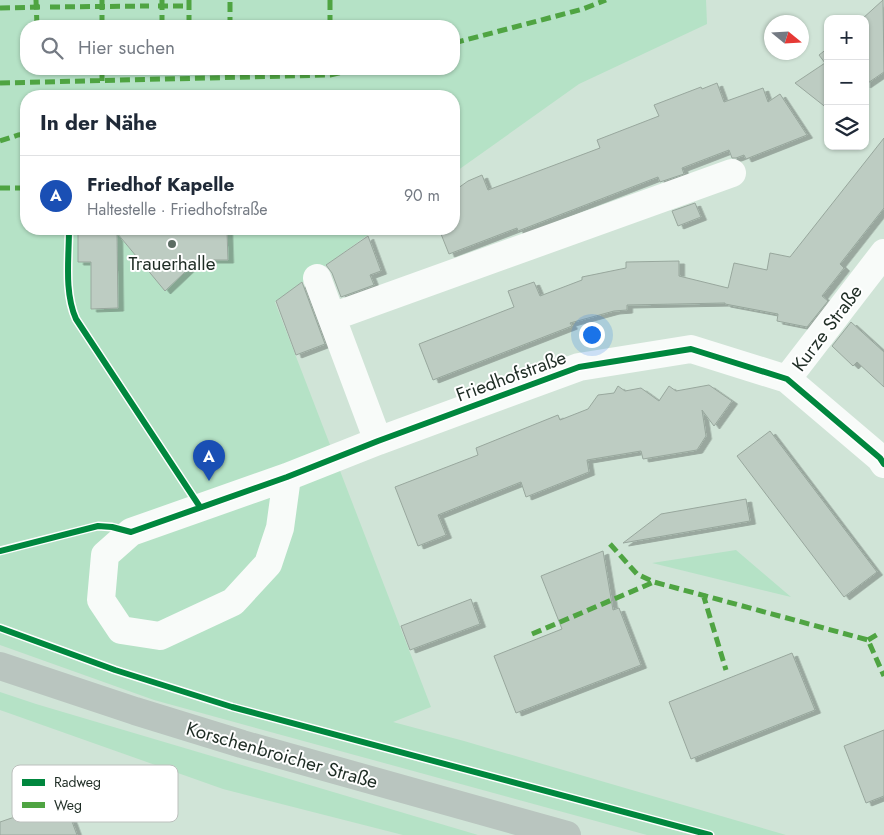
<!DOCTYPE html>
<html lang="de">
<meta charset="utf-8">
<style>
:root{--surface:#fff;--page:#f2f2f3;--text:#1f2937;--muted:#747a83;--line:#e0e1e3;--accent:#7c3aed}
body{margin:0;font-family:Jost,sans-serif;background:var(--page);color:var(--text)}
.controls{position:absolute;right:15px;top:15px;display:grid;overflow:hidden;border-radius:10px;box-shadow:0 1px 4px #0004}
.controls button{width:45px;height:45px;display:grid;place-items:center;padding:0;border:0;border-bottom:1px solid var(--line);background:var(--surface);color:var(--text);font:25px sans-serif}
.compass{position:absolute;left:764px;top:15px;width:45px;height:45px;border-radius:50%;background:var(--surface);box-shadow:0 1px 4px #0004;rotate:108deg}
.you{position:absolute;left:591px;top:334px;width:18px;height:18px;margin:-12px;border:4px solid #fff;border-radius:50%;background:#1a73e8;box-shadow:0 0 0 8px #1a73e833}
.badge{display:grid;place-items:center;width:32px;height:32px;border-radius:50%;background:var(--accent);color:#fff;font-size:16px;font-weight:700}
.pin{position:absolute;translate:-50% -41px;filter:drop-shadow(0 1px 2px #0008)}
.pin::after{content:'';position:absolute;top:26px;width:18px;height:15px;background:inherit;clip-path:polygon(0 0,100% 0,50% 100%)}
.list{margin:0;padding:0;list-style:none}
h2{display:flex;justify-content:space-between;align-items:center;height:65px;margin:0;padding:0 20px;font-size:21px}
h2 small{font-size:16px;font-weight:400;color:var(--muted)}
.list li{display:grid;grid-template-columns:32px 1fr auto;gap:15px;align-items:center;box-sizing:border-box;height:80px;padding:0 20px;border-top:1px solid var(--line)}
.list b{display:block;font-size:19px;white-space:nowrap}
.list p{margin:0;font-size:16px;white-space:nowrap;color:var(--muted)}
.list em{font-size:16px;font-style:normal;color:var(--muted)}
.icon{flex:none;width:28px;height:28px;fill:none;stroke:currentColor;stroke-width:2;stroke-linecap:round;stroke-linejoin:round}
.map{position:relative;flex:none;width:884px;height:835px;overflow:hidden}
.search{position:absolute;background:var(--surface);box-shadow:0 1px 4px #0004;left:20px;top:20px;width:440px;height:55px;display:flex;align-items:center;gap:12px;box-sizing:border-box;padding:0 18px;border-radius:20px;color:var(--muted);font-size:19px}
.panel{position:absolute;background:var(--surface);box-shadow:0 1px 4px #0004;left:20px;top:90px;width:440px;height:145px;border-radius:20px}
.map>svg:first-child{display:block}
.green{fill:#b5e2c6;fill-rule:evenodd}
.building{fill:#bdccc2;stroke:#98a79d;filter:url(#shadow)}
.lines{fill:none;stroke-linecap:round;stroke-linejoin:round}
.minor{stroke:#f8fbf9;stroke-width:28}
.major{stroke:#b9c5bf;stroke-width:28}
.quiet{stroke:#4fa442;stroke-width:5;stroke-dasharray:10 5;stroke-linecap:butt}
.cycleway-casing{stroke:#fff;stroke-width:9}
.cycleway{stroke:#00873e;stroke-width:6}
.poi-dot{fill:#5c6c63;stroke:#fff;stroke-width:2}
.labels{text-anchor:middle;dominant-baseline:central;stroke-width:4;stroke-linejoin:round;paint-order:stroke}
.poi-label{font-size:19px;fill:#1e2c24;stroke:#fff}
.street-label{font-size:19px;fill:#1e2c24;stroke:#fff}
.key{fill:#fff;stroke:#bcc0bd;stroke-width:1}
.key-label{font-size:14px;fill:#1e2c24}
</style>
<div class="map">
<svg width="884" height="835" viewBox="0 0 884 835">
<defs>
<filter id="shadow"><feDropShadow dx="5.5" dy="3" stdDeviation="0" flood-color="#0004"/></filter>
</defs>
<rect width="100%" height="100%" fill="#d0e4d7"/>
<path class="green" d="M0 0H706L707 24 579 84 454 173V96H26V229H376L275 302 431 707 393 722 464 741 786 835H647L154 700 0 645ZM26 26H454V69H26Z
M736 550 791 597 652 563Z
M0 692 36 704 478 835H403L223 789 0 710Z"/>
<path class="building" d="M883 0 884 72 865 85V19H862Z
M828 48V109L795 83 825 63 819 55Z
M717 83 724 102 763 88 768 102 780 94 807 135 746 159 744 155 736 158H732L729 150 682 168 684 174 660 182 658 177 518 231 517 228 449 254 439 229H454V191L468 181 482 175 488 190 600 148 597 140 659 116 654 105 701 87 702 89Z
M884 138V208L840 264 844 268 822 296 828 301 807 327 777 321 778 314 725 304V303L627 305V310L614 311 570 323 572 326 433 380 419 344 514 307 508 291 534 282 540 296 582 280V277L626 268V262L679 261V276L728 288 734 263 767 270 770 253 790 257Z
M695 203 701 217 678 226 672 211Z
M78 229H230L227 232 228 260H203V255L165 291 117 233 118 308 91 309V262H78Z
M368 236 381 271 370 275 374 285 341 297 332 273 326 265Z
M302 282 325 344 296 355 276 301Z
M851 322 884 352V387L857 362 853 366 832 346Z
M709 385 732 401 714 426 702 410 706 436 697 450 643 459 641 451 587 460 589 472 526 497 521 482 438 515 446 535 418 546 395 487 478 455 476 448 558 415 560 420 588 409 598 395 614 393 618 386 625 391 641 388 659 401 669 386 676 391Z
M770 431 877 572 844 597 737 456Z
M746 499 750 521 623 543 661 514Z
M603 551 613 610 619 608 641 665 516 713 494 656 562 629 541 576Z
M471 599 480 624 410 650 401 626Z
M792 653 815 710 691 759 669 702Z
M884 730V796L866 803 844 746Z
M64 800 77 835H0V822Z"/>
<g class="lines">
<path class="minor" d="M317 278 378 441
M332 317 732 173
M787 379 884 253
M287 477 280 528 268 564 233 602 160 636 121 630 101 600 105 555 131 532 287 477 378 441 579 367 691 349 787 379 880 458 884 464"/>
<path class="major" d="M0 666 135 711 242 744 567 835"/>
<path class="quiet" d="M36 0 37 26
M102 0V26
M162 0V26
M189 0V23H230V0
M330 0V26
M158 6H189
M50 7 149 6
M0 8 44 7
M454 43 583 9 606 0
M102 81V69
M0 83 330 75 356 69
M0 141 18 135 26 134
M0 188H26
M610 544 637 574 654 582 868 640 884 676
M703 594 726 670
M532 634 654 582
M868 640 878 634"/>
<g class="cycleway-casing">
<path id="cycleway" d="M69 229C69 258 64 292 76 319L200 507
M0 551 98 526 112 527 131 532 287 477 378 441 579 367 691 349 787 379 880 458 884 464
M0 628 115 670 232 707 710 835"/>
</g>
<use href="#cycleway" class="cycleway"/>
</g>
<circle class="poi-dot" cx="172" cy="244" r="5"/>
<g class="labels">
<g class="poi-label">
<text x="172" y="263">Trauerhalle</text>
</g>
<g class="street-label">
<text transform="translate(827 328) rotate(-53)">Kurze Straße</text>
<text transform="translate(511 376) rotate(-20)">Friedhofstraße</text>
<text transform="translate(282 755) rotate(16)">Korschenbroicher Straße</text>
</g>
</g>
<rect x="12" y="765" width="166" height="57" rx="8" class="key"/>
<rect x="22" y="779" width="23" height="7" fill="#00873e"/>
<rect x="22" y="802" width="23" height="6" fill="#4fa442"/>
<g class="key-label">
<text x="54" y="787">Radweg</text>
<text x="54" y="810">Weg</text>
</g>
</svg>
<div class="controls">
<button>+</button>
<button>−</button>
<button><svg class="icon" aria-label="layers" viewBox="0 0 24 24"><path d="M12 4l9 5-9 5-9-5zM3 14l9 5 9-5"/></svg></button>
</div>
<svg class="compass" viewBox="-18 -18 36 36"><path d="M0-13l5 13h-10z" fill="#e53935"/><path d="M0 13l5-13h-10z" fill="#747a83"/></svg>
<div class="you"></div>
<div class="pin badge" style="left:209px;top:481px;background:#1a4fb4">A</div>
<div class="search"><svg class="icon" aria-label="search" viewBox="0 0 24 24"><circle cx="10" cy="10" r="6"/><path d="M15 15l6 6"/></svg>Hier suchen</div>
<section class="panel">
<h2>In der Nähe<small></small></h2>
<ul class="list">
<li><span class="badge" style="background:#1a4fb4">A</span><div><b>Friedhof Kapelle</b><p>Haltestelle · Friedhofstraße</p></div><em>90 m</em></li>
</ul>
</section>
</div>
